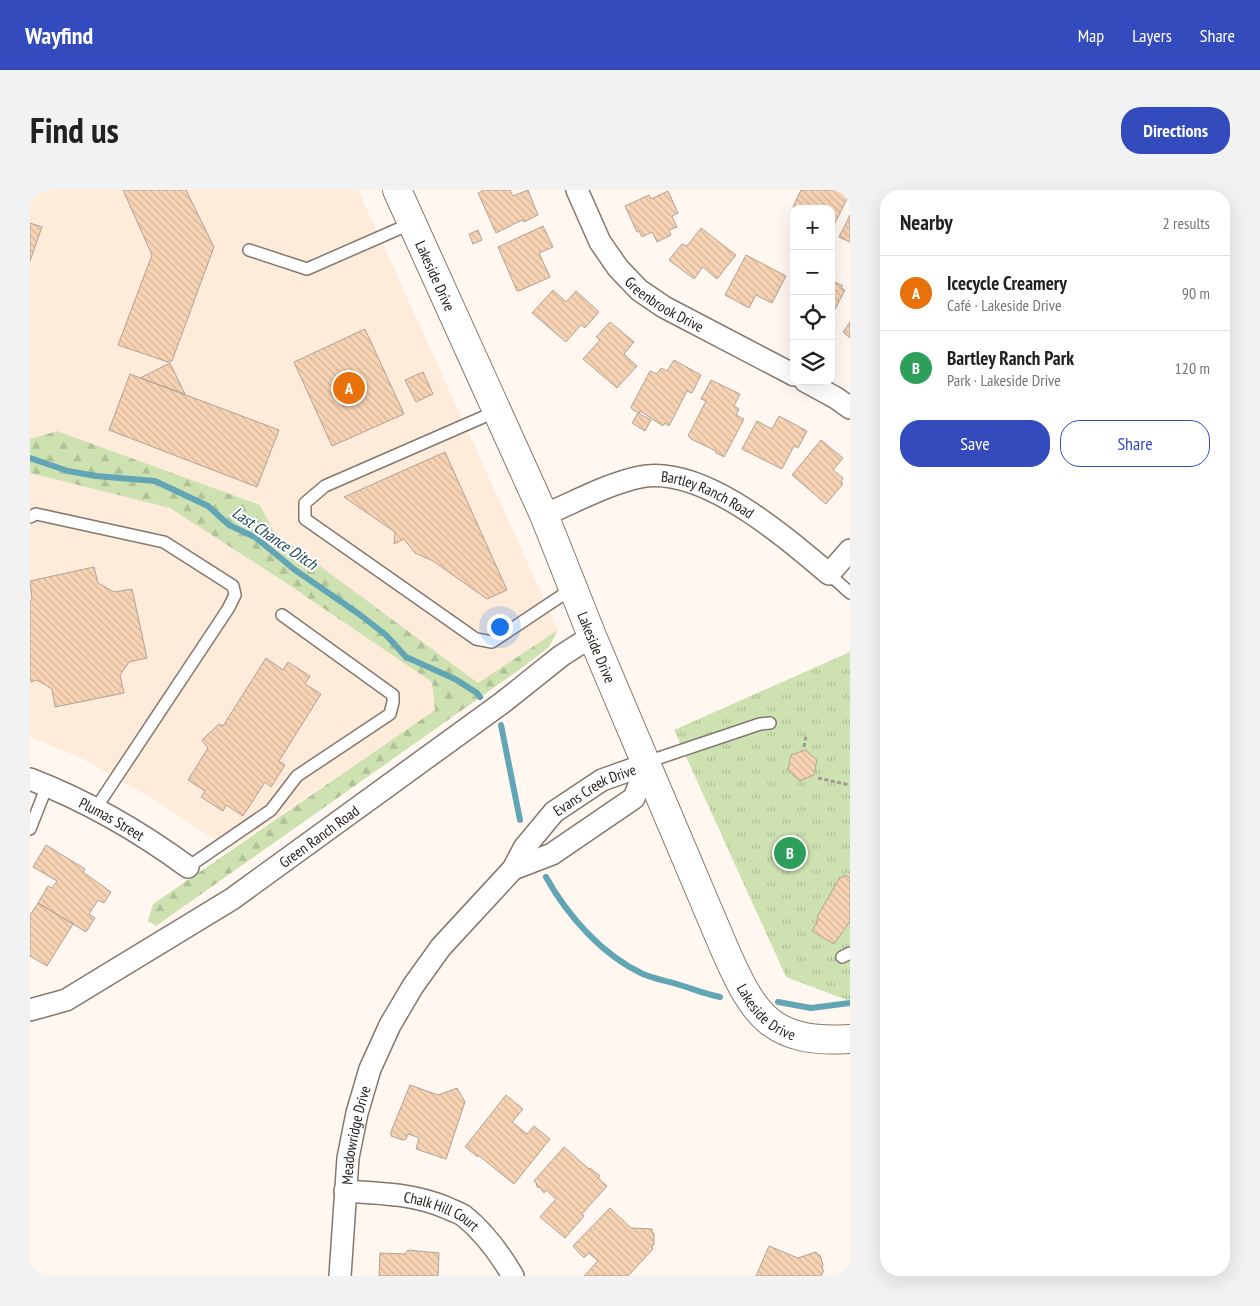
<!DOCTYPE html>
<meta charset="utf-8">
<style>
:root{--surface:#fff;--page:#f2f2f2;--text:#202124;--muted:#757577;--line:#e0e0e0;--accent:#344bbd}
body{margin:0;font-family:"PT Sans Narrow",sans-serif;background:var(--page);color:var(--text)}
.controls{position:absolute;right:15px;top:15px;display:grid;overflow:hidden;border-radius:10px;box-shadow:0 5px 20px #0002}
.controls button{width:45px;height:45px;display:grid;place-items:center;padding:0;border:0;border-bottom:1px solid var(--line);background:var(--surface);color:var(--text);font:25px sans-serif}
.you{position:absolute;left:469px;top:436px;width:18px;height:18px;margin:-12px;border:4px solid #fff;border-radius:50%;background:#1a73e8;box-shadow:0 0 0 8px #1a73e833}
.badge{display:grid;place-items:center;width:32px;height:32px;border-radius:50%;background:var(--accent);color:#fff;font-size:16px;font-weight:700}
.pin{position:absolute;translate:-50% -50%;border:2px solid #fff;box-shadow:0 1px 5px #0006}
.list{margin:0;padding:0;list-style:none}
h2{display:flex;justify-content:space-between;align-items:center;height:65px;margin:0;padding:0 20px;font-size:21px}
h2 small{font-size:16px;font-weight:400;color:var(--muted)}
.list li{display:grid;grid-template-columns:32px 1fr auto;gap:15px;align-items:center;box-sizing:border-box;height:75px;padding:0 20px;border-top:1px solid var(--line)}
.list b{display:block;font-size:19px;white-space:nowrap}
.list p{margin:0;font-size:16px;white-space:nowrap;color:var(--muted)}
.list em{font-size:16px;font-style:normal;color:var(--muted)}
.actions{display:flex;gap:10px;padding:15px 20px}
.actions a{flex:1;padding:11px 0;border:1px solid var(--accent);border-radius:20px;text-align:center;font-size:18px;color:var(--accent)}
.actions .main{background:var(--accent);color:#fff}
.icon{flex:none;width:28px;height:28px;fill:none;stroke:currentColor;stroke-width:2;stroke-linecap:round;stroke-linejoin:round}
.map{position:relative;flex:none;width:820px;height:1086px;overflow:hidden;border-radius:20px}
header{display:flex;align-items:center;gap:30px;box-sizing:border-box;height:70px;padding:0 25px;background:var(--accent);color:#fff}
header strong{font-size:24px}
nav{display:flex;gap:28px;margin-inline-start:auto;font-size:18px}
.intro{display:flex;align-items:center;justify-content:space-between;box-sizing:border-box;height:120px;padding:0 30px}
h1{margin:0;font-size:35px}
.button{padding:12px 22px;border-radius:20px;background:var(--accent);color:#fff;font-size:18px;font-weight:700}
main{display:flex;gap:30px;padding:0 30px}
aside{flex:1;background:var(--surface);border-radius:20px;box-shadow:0 5px 20px #0002}
.map>svg:first-child{display:block}
.built{fill:#feebda}
.forest{fill:url(#forest-firs)}
.park{fill:url(#park-tufts)}
.lines{fill:none;stroke-linecap:round;stroke-linejoin:round}
.stream{stroke:#62a5b5;stroke-width:6}
.building{fill:url(#building-back-hatch);stroke:#afa398}
.lane-casing{stroke:#84786e;stroke-width:14}
.street-casing{stroke:#84786e;stroke-width:24}
.secondary-casing{stroke:#84786e;stroke-width:30}
.path{stroke:#a19a94;stroke-width:3;stroke-dasharray:4 2.5;stroke-linecap:butt}
.lane{stroke:#fff;stroke-width:11}
.street{stroke:#fff;stroke-width:21}
.secondary{stroke:#fff;stroke-width:28}
.labels{text-anchor:middle;dominant-baseline:central;stroke-width:4.5;stroke-linejoin:round;paint-order:stroke}
.street-label{font-size:15px;fill:#26211d;stroke:#fff}
.water-label{font-size:16px;font-style:italic;fill:#1e4a55;stroke:#fff}
</style>
<header>
<strong>Wayfind</strong>
<nav><a>Map</a><a>Layers</a><a>Share</a></nav>
</header>
<div class="intro"><h1>Find us</h1><a class="button">Directions</a></div>
<main>
<div class="map">
<svg width="820" height="1086" viewBox="0 0 820 1086">
<defs>
<pattern id="forest-firs" width="22" height="20" patternUnits="userSpaceOnUse" patternTransform="scale(1.25)"><rect width="22" height="20" fill="#cee1b0"/><path d="M5 1l3.5 6h-7zM16 11l3.5 6h-7z" fill="#b1c197"/></pattern>
<pattern id="park-tufts" width="24" height="20" patternUnits="userSpaceOnUse" patternTransform="scale(1.25)"><rect width="24" height="20" fill="#cee1b0"/><path d="M3 7l-1-3M5 7V3M7 7l1-3M15 17l-1-3M17 17v-4M19 17l1-3" fill="none" stroke="#b1c197"/></pattern>
<pattern id="building-back-hatch" width="6" height="6" patternUnits="userSpaceOnUse" patternTransform="scale(1.25)"><rect width="6" height="6" fill="#f7d3b3"/><path d="M-1 5l2 2M0 0l6 6M5-1l2 2" fill="none" stroke="#d4b59a"/></pattern>
</defs>
<rect width="100%" height="100%" fill="#fff7f0"/>
<path class="built" d="M0 0H328L528 440 448 494 244 342 230 315 27 241 0 249Z
M0 283 140 318 253 391 402 492 405 520 200 659 106 599 49 567 0 547Z"/>
<path class="forest" d="M27 241 230 315 244 342 448 493 528 440 519 457 489 480 126 736 118 731 123 714 405 520 402 492 253 391 140 318 0 283V249Z"/>
<path class="park" d="M820 462V811L756 787 644 540Z"/>
<g class="lines">
<path class="stream" d="M0 268 38 281 66 286 125 291 178 316 199 335 225 347 265 380 329 424 356 445 376 467 425 489 447 503 450 507
M471 535 490 630
M516 687C537 725 572 765 613 784 624 789 638 791 650 795 663 799 676 804 690 807
M748 812 781 818 820 813"/>
</g>
<path class="building" d="M93 0H156L184 57 142 171 138 172 88 155 122 65Z
M454 0H480L483 6 498 0 508 25 494 32 493 30 490 31 466 43 448 3Z
M771 0H820V3L804 35H801V19H766L763 17Z
M638 1 648 23 642 26 647 37 639 40 641 45 627 52 622 42 612 47 609 41 607 42 595 16 619 5 621 9Z
M820 25V52L809 47Z
M0 33 12 37 0 71Z
M513 36 523 57 509 63 520 87 489 101H487L468 57Z
M671 38 706 65 687 89 673 77 664 89 639 70 652 54 657 56Z
M448 40 452 50 443 54 439 44Z
M716 65 756 86 742 113 726 105 719 118 695 105Z
M803 91 813 96 811 98 815 100 801 127Z
M523 100 536 112 546 101 569 122 555 138 551 135 536 152 502 123Z
M580 132 604 152 594 164 607 176 587 198 553 169 570 150 566 147Z
M820 132V148L813 142Z
M335 139 374 224 302 256 264 172Z
M644 170 671 185 662 203 657 201 639 236 635 233 633 236 610 221 609 223 602 219 601 217 620 181 627 184 631 178 637 181Z
M140 173 155 204 110 188Z
M393 182 403 204 386 212 375 190Z
M100 184 249 240 227 297 79 240Z
M681 190 710 204 704 216 709 219 706 225 714 229 694 267 685 262 686 261 661 249V248L658 246 676 211 671 209Z
M608 223 621 230 615 241 602 233Z
M749 226 777 241 768 258 764 256 752 279 712 259 727 231 742 239Z
M791 250 813 268 803 280 813 288 811 292 813 294 796 314 762 285Z
M415 262 477 400 457 409 403 371 385 363 374 349 364 354 365 342 314 307Z
M64 377 68 393 84 402 102 399 117 468 99 472 90 485 94 503 25 517 22 499 7 490 0 492V412L2 409 0 391Z
M236 468 253 480 258 472 280 486 275 494 291 504 249 571 255 575 241 597 235 592 213 626 196 615 193 621 171 607 175 601 158 590 178 558 172 550 189 534 193 536Z
M775 560 787 570 784 585 769 591 758 580 761 565Z
M16 655 55 679 53 682 81 702 74 713 68 710 59 724 65 728 56 742 8 713 18 696 22 698 27 691 3 677Z
M814 685 820 688V731L804 754 782 741 789 729 787 727 810 687 812 688Z
M8 713 43 734 17 776 0 766V725Z
M380 895 408 905 427 898 435 912 416 969 386 959 389 948 387 947 378 944 376 949 373 950 361 946 362 944H360Z
M476 905 493 919 482 932 497 944 504 936 520 949 484 994 448 965V967L435 957Z
M534 957 559 979 560 978 570 986 568 988 577 996 552 1024 554 1026 535 1048 510 1027 526 1009 516 1000 514 1003 509 996 508 998 506 995 507 994 504 991Z
M580 1018 601 1038 622 1039V1043H624V1055L623 1054 622 1057 623 1059 598 1086H554L568 1071 559 1063 555 1067H553L543 1056Z
M739 1056 768 1068 786 1062 788 1065H790L793 1075 792 1079 794 1080 791 1086H726Z
M378 1060 409 1063 408 1086H349L350 1063 375 1064Z"/>
<g class="lines">
<g class="lane-casing">
<path id="lane" d="M219 60 277 79 382 33
M467 221 295 296 275 313V329L446 449 462 452 543 398
M0 327 6 324 134 352 203 396 205 405 198 419 66 618
M799 384 820 403
M617 574 626 569 730 534 740 533
M0 639 17 596
M158 677 241 620 267 586 360 524 363 512V505L252 425
M812 767 820 763"/>
</g>
<g class="street-casing">
<g id="street">
<path id="s1" d="M547 0 570 52 588 78 609 100 634 117 764 185"/>
<path d="M775 191 806 208 820 218"/>
<path id="s2" d="M514 325C545 312 577 294 610 287 672 274 755 347 799 384L820 360"/>
<path id="s3" d="M0 589C57 611 109 641 158 677"/>
<path d="M483 679 522 664 604 608 617 574"/>
<path id="s4" d="M0 820 36 810 202 709 472 513 531 466 562 446"/>
<path id="s5" d="M315 1001C350 1003 384 1004 417 1018 423 1021 430 1023 434 1026 454 1042 470 1064 483 1086"/>
<path id="s6" d="M310 1086 318 968 327 923 340 879 360 835 383 796 411 757 483 679 494 658 524 622 572 590 617 574"/>
</g>
</g>
<g class="secondary-casing">
<g id="secondary">
<path id="s7" d="M367 0 514 325 562 446 695 760C724 826 742 854 820 849"/>
</g>
</g>
<path class="path" d="M774 557 776 546
M788 588 820 595"/>
<use href="#lane" class="lane"/>
<use href="#street" class="street"/>
<use href="#secondary" class="secondary"/>
</g>
<g class="labels">
<g class="street-label">
<text stroke="none"><textPath href="#s7" startOffset="94">Lakeside Drive</textPath></text>
<text stroke="none"><textPath href="#s1" startOffset="148">Greenbrook Drive</textPath></text>
<text stroke="none"><textPath href="#s2" startOffset="175">Bartley Ranch Road</textPath></text>
<text stroke="none"><textPath href="#s7" startOffset="499">Lakeside Drive</textPath></text>
<text stroke="none"><textPath href="#s6" startOffset="575">Evans Creek Drive</textPath></text>
<text stroke="none"><textPath href="#s3" startOffset="91">Plumas Street</textPath></text>
<text stroke="none"><textPath href="#s4" startOffset="339">Green Ranch Road</textPath></text>
<text stroke="none"><textPath href="#s7" startOffset="904">Lakeside Drive</textPath></text>
<text stroke="none"><textPath href="#s6" startOffset="142">Meadowridge Drive</textPath></text>
<text stroke="none"><textPath href="#s5" startOffset="100">Chalk Hill Court</textPath></text>
</g>
<g class="water-label">
<text transform="translate(245 348) rotate(34)">Last Chance Ditch</text>
</g>
</g>
</svg>
<div class="controls">
<button>+</button>
<button>−</button>
<button><svg class="icon" aria-label="locate" viewBox="0 0 24 24"><circle cx="12" cy="12" r="6"/><path d="M12 2v4M12 18v4M2 12h4M18 12h4"/></svg></button>
<button><svg class="icon" aria-label="layers" viewBox="0 0 24 24"><path d="M12 4l9 5-9 5-9-5zM3 14l9 5 9-5"/></svg></button>
</div>
<div class="you"></div>
<div class="pin badge" style="left:319px;top:198px;background:#e8710a">A</div>
<div class="pin badge" style="left:760px;top:663px;background:#2e9e5b">B</div>
</div>
<aside>
<h2>Nearby<small>2 results</small></h2>
<ul class="list">
<li><span class="badge" style="background:#e8710a">A</span><div><b>Icecycle Creamery</b><p>Café · Lakeside Drive</p></div><em>90 m</em></li>
<li><span class="badge" style="background:#2e9e5b">B</span><div><b>Bartley Ranch Park</b><p>Park · Lakeside Drive</p></div><em>120 m</em></li>
</ul>
<div class="actions"><a class="main">Save</a><a>Share</a></div>
</aside>
</main>
